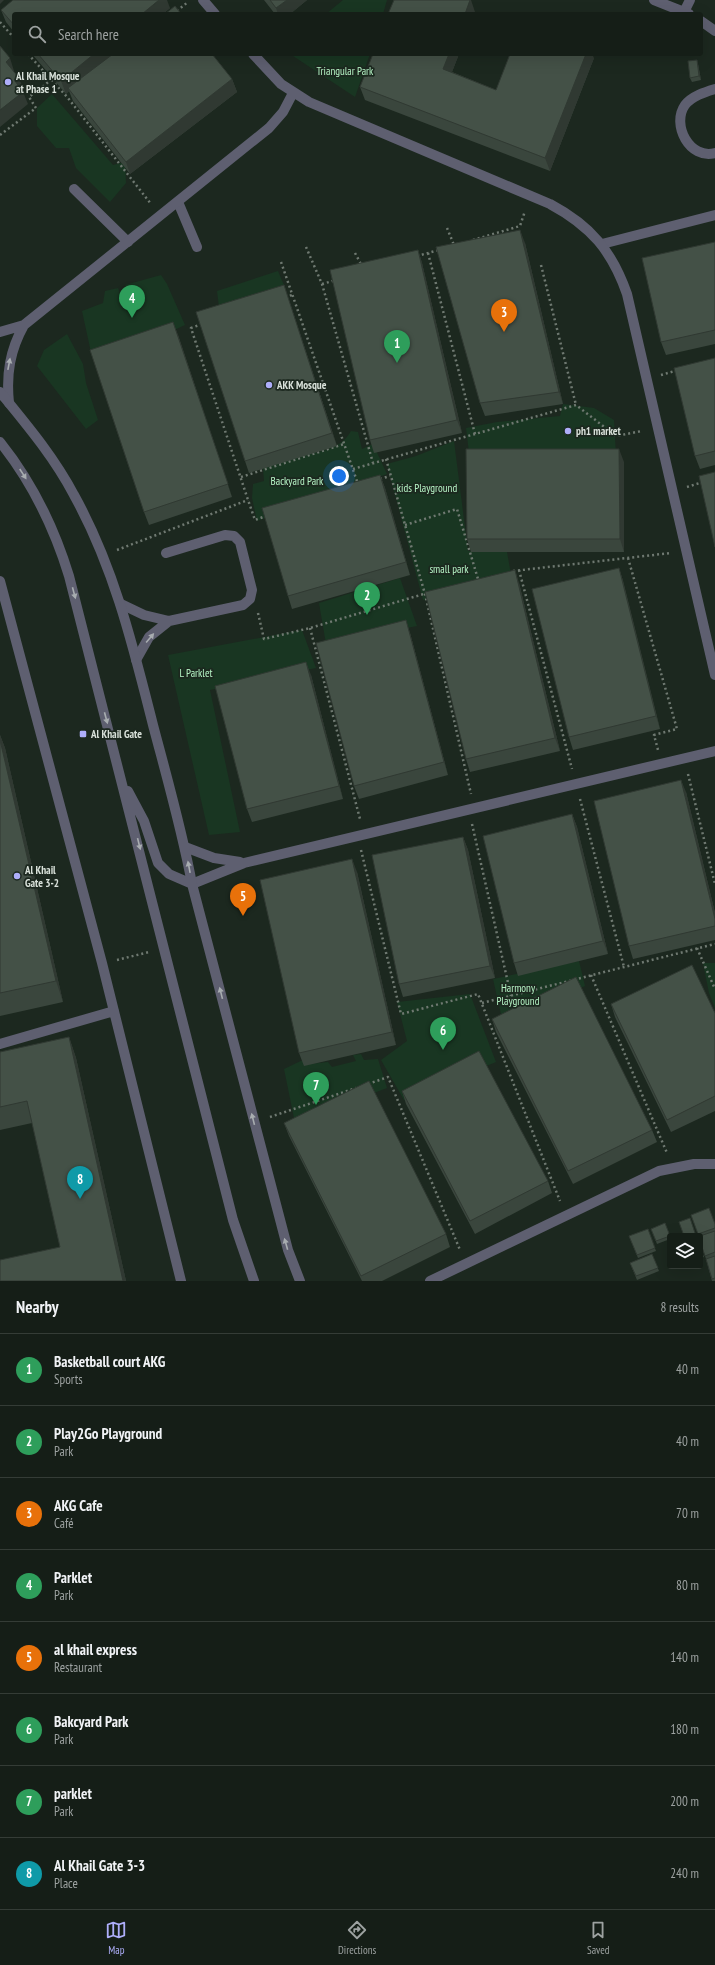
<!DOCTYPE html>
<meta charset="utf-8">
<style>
:root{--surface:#151e17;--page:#1e2720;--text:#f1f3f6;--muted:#9da2a1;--line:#343c36;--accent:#aeaefa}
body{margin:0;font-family:"PT Sans Narrow",sans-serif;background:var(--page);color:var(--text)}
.controls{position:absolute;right:12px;bottom:12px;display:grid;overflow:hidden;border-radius:4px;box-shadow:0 4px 16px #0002}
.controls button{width:36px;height:36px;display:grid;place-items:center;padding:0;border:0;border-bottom:1px solid var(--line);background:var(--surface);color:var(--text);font:20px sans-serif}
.you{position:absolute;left:339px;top:476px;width:14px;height:14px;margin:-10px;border:3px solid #fff;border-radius:50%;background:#1a73e8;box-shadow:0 0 0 6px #1a73e833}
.badge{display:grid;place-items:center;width:26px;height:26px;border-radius:50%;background:var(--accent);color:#fff;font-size:13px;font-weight:700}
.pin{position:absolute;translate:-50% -33px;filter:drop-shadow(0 1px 2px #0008)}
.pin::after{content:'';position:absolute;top:21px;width:14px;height:12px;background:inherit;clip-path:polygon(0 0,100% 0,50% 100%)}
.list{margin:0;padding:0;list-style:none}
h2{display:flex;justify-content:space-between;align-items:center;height:52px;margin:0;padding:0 16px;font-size:17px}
h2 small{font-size:13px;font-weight:400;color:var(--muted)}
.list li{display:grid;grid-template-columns:26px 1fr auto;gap:12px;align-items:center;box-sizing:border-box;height:72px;padding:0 16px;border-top:1px solid var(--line)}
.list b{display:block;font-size:15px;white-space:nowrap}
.list p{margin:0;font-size:13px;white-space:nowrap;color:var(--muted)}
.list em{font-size:13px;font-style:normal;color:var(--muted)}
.icon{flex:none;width:22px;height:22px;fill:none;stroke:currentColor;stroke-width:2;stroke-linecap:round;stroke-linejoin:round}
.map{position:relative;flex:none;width:715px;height:1281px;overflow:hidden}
.search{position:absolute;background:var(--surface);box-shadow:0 4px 16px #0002;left:12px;right:12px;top:12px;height:44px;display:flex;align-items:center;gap:10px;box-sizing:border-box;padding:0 14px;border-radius:4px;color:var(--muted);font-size:15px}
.sheet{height:628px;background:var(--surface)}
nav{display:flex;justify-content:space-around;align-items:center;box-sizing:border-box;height:56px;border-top:1px solid var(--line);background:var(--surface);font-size:11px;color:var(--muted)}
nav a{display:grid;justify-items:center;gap:2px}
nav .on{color:var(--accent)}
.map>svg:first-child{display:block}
.green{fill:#193622}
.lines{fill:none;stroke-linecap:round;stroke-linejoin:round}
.path{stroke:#6f7971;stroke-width:2.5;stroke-dasharray:2 3;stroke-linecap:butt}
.service{stroke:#5e5f70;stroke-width:10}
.minor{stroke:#5e5f70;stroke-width:10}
.tertiary{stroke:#5e5f70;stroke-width:10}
.wall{fill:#3a463d}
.shaded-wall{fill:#303932}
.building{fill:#445147;stroke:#303932}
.oneway{fill:#a8adb0}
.poi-dot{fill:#aeaefa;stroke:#1c281f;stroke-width:1.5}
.labels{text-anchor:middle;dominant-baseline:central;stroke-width:3.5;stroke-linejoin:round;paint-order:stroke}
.park-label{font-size:11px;fill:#b6f5c6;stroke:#1c281f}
.poi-label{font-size:11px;font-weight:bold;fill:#d9e1da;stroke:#1c281f;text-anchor:start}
</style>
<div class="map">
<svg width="715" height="1281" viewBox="0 0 715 1281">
<rect width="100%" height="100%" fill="#1c281f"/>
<path class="green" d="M343 0H387L383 14H326Z
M290 54H370L355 97Z
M52 94 113 165 125 162 126 183 110 202 76 168 69 148H56L37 126V108Z
M278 271 286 290 276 298 220 315 217 291Z
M161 275 167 284 185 325 159 337 92 357 82 311 103 303 105 291 118 288 121 295 129 293 125 285Z
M67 334 83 364 86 383 98 420 86 429 37 366 44 350Z
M563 404 594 408 614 420 616 455 470 461 466 428 497 422 560 416Z
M351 431 358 432 362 449 373 444 387 474 257 521 252 498 253 484 264 481 263 468C274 464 287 458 299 456 318 452 341 450 351 431Z
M454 441 468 551 507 552 512 580 423 600 387 464 416 456Z
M400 578 417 626 326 644 319 603Z
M302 630 316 668 210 690 240 832 209 835 168 655Z
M579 961 585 986 503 1023 493 979Z
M703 963H715V1008L709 993Z
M470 994 496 1062 404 1100 381 1060 407 1041 397 1002Z
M361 1054 364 1060 378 1059 387 1088 295 1123 284 1069 307 1058 310 1064 328 1062 332 1067 356 1061 353 1055Z"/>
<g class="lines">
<path class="path" d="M173 14 188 2
M0 22 14 38
M28 54 68 98 151 204
M0 135 36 108 29 97 51 80
M447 228 454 245
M473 240 520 226 525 211
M306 247 322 284 373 463
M355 253 362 266
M428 253 475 434
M417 256 439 250
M281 262 358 484
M541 265 576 405
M322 284 336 280
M285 297 292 295
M202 324 191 328 248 500 255 520 266 516
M661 375 678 370
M386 459 425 594 471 794
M353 469 576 405 616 436 642 431
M241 477 344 444
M380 479 390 476
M687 487 703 482
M405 525 457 509 478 579
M117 550 248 500
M628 558 677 729 654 735 658 750
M519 570 572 769
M513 571 671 553
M258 613 264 639 310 628 427 593
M310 628 360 819
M688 774 715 884
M580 799 624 967
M472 824 511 996
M361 850 401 1014 478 994 560 1201
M697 948 715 989
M117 960 149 952
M591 975 667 1153
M482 1003 715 944
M368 1084 388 1077 460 1250
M270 1117 356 1088"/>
<path class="service" d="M654 0 689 14
M684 12 690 0
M701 21 715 31
M715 89C705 92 692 96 685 105 671 125 690 160 715 153
M74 189 128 242
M178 202 197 247
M602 244 715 215
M121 604 144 615 169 621 243 605 250 599 252 590 240 542 234 536 225 535 166 553
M136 660 149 637 169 621"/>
<path class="minor" d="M203 0 215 14
M253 54 281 84 309 102 550 204C591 226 612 251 627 294L715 675
M0 332 24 325 269 128 283 112 293 93
M9 403C6 374 10 350 24 325
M0 581 102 963 181 1281
M185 847 214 858 240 862
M192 884 244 863 715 751
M0 1044 114 1011
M430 1281 659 1171 694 1164H715"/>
<path class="tertiary" d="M0 392C27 425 54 457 74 495 114 567 133 646 153 725 167 778 182 830 192 884L288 1250 300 1281
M0 442C32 482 54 527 69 576L233 1220 254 1281
M128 791 144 821 158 863 169 874 192 884"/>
</g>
<path class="wall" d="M264 0H307L290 14H275Z
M170 8 163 14H14V32L6 22 1 10Z
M32 54H212L232 79 237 92 130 174 73 101 69 91 66 94Z
M373 54H459L452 72 496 90 594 58 550 171 365 100 360 87Z
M698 64 701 80 692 82 690 78Z
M715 242V344L666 355 661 342Z
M525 243 563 404 485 416 480 403Z
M418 250 422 263 462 433 374 453 370 440Z
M284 285 337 446 249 473 245 461Z
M178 335 232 497 149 525 144 512Z
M715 358V465L700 469 695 456Z
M624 462V552H471L467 539Z
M380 475 385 488 410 575 292 609 288 596Z
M619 568 623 581 660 729 573 750 569 737Z
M519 583 560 751 470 772 466 759Z
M410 633 448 775 359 799 354 786Z
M311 675 343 799 252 822 247 809Z
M0 735 5 748 63 1002 0 1016Z
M686 792 715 913V940L633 959 629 946Z
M572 814 577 827 608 954 518 976 514 963Z
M463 837 468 850 495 978 403 997 399 984Z
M357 872 396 1045 304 1066 299 1053Z
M611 1004 715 1013V1111L671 1132 615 1017Z
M492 1019 652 1130 657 1142 573 1184 496 1032Z
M69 1037 76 1058 126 1281H0L60 1247 32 1123 0 1130V1052Z
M402 1091 548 1181 552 1193 475 1234 406 1104Z
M284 1123 446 1234 450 1247 382 1281H362L289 1136Z
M691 1215 715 1224V1281H712L706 1259 700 1241V1236H699Z
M665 1223 670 1236V1239L657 1244 651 1229Z
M648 1229 656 1251 638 1258 629 1236Z
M700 1246 704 1257 700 1258Z
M652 1254 659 1271 637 1280 630 1263Z"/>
<path class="shaded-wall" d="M0 0H4L0 4Z
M159 0H167L170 8 163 14H142Z
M287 0H307L290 14H278L276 8Z
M470 0H471L475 12 474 14H465Z
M94 54H114L68 88 69 91 66 94 61 81Z
M449 54H459L448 82 443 69Z
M586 54H592L594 58 550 171 545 158Z
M10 58 14 71 10 74 6 62Z
M697 60 698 64 701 80 699 76Z
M19 78 24 91 20 94 15 81Z
M232 79 237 92 130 174 126 162Z
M23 92 28 104 0 127V110Z
M520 230 525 243 563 404 559 392Z
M418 250 422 263 462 433 457 420Z
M284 285 288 298 337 446 332 433Z
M173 322 178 335 232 497 228 484Z
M619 449 624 462V552L620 539Z
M380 475 385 488 410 575 406 562Z
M619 568 623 581 660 729 656 716Z
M515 570 519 583 560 751 555 738Z
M406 620 410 633 448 775 444 762Z
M306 662 311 675 343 799 339 786Z
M0 735 5 748 63 1002 56 981 0 740Z
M681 780 686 792 715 913V919Z
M572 814 577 827 608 954 603 941Z
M463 837 468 850 495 978 490 966Z
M352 859 357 872 396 1045 392 1032Z
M69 1037 76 1058 126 1281H123Z"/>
<path class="building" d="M13 0H159L142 14H14V25L1 10Z
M270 0H287L276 8Z
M394 0H470L465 14H388Z
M175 6 181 14H165Z
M0 46 10 58 6 62 19 78 15 81 23 92 0 110Z
M38 54H94L61 81Z
M113 54H212L232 79 126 162 68 88Z
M373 54H449L443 69 496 90 510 54H586L545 158 360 87Z
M697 60 699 76 690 78 688 61Z
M520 230 559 392 480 403 436 247Z
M715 242V330L661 342 642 258Z
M418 250 457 420 370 440 330 270Z
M284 285 332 433 245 461 196 312Z
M173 322 228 484 144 512 90 350Z
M715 358V451L695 456 674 368Z
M466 449H619L620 539H467Z
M715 472V547L699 476Z
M380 475 406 562 288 596 262 508Z
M619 568 656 716 569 737 532 589Z
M515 570 555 738 466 759 425 592Z
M406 620 444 762 354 786 316 643Z
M306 662 339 786 247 809 215 686Z
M0 740 56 981 0 993Z
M681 780 715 919V926L629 946 594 801Z
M572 814 603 941 514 963 483 836Z
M463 837 490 966 399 984 372 855Z
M352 859 392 1032 299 1053 260 880Z
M692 965 715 1013V1096L667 1120 611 1004Z
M576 977 652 1130 568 1171 492 1019Z
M69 1037 123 1281H0V1260L60 1247 27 1101 0 1107V1052Z
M479 1051 548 1181 470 1221 402 1091Z
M369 1081 446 1234 361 1276 284 1123Z
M709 1208 715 1224V1228L698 1234 691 1215Z
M690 1218 696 1236H684L679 1222Z
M665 1223 670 1236 656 1241 651 1229Z
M648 1229 655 1248 637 1255 629 1236Z
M715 1231V1252L705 1256 700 1241V1236Z
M700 1246 702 1254H700Z
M652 1254 658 1268 636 1276 630 1263Z
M715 1256V1278L712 1279 706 1259Z"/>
<defs><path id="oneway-solid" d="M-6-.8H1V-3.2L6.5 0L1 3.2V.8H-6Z"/></defs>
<g class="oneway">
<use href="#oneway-solid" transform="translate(9 364) rotate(-79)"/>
<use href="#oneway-solid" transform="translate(23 474) rotate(57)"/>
<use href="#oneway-solid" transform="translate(74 593) rotate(75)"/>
<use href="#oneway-solid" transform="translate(150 638) rotate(-50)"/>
<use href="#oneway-solid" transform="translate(106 718) rotate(75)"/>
<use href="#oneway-solid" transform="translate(139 844) rotate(76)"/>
<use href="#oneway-solid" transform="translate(189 867) rotate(-101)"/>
<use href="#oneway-solid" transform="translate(221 993) rotate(-104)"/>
<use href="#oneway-solid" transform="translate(253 1119) rotate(-104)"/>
<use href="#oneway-solid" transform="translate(286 1244) rotate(-106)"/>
</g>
<g class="poi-dot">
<circle cx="8" cy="82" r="4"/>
<circle cx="269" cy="385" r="4"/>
<circle cx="568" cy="431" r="4"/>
<rect x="79" y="730" width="8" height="8" rx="2"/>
<circle cx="17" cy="876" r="4"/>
</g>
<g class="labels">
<g class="park-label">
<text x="345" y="71">Triangular Park</text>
<text x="297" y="481">Backyard Park</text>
<text x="427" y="488">kids Playground</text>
<text x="449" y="569">small park</text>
<text x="196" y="673">L Parklet</text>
<text x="518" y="988">Harmony<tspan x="518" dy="13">Playground</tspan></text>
</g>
<g class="poi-label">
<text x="16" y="76">Al Khail Mosque<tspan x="16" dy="13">at Phase 1</tspan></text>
<text x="277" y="385">AKK Mosque</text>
<text x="576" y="431">ph1 market</text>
<text x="91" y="734">Al Khail Gate</text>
<text x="25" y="870">Al Khail<tspan x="25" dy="13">Gate 3-2</tspan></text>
</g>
</g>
</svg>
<div class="controls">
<button><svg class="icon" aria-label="layers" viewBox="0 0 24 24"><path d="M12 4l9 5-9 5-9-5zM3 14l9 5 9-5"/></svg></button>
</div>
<div class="you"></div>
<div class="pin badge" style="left:397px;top:363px;background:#2e9e5b">1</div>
<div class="pin badge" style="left:367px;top:615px;background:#2e9e5b">2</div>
<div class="pin badge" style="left:504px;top:332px;background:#e8710a">3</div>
<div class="pin badge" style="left:132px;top:318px;background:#2e9e5b">4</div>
<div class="pin badge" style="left:243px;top:916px;background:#e8710a">5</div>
<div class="pin badge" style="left:443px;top:1050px;background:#2e9e5b">6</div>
<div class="pin badge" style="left:316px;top:1105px;background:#2e9e5b">7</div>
<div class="pin badge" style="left:80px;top:1199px;background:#0f9aa8">8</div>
<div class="search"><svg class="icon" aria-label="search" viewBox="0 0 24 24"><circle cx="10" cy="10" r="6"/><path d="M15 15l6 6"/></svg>Search here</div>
</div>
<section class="sheet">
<h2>Nearby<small>8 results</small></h2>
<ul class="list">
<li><span class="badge" style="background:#2e9e5b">1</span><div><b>Basketball court AKG</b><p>Sports</p></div><em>40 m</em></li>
<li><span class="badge" style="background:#2e9e5b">2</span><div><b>Play2Go Playground</b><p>Park</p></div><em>40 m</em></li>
<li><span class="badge" style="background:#e8710a">3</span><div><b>AKG Cafe</b><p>Café</p></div><em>70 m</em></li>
<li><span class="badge" style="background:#2e9e5b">4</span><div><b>Parklet</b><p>Park</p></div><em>80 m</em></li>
<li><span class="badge" style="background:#e8710a">5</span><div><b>al khail express</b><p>Restaurant</p></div><em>140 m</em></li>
<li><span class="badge" style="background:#2e9e5b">6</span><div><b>Bakcyard Park</b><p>Park</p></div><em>180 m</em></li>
<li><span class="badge" style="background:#2e9e5b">7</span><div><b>parklet</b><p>Park</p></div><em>200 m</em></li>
<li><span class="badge" style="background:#0f9aa8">8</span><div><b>Al Khail Gate 3-3</b><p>Place</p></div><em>240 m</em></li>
</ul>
</section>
<nav>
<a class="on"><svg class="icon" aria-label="map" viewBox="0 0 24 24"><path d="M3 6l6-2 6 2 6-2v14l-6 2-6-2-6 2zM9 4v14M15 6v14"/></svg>Map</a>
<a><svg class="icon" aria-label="directions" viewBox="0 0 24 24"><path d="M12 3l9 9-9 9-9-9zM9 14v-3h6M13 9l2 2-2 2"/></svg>Directions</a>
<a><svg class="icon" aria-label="saved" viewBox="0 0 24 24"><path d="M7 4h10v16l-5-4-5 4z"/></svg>Saved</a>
</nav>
